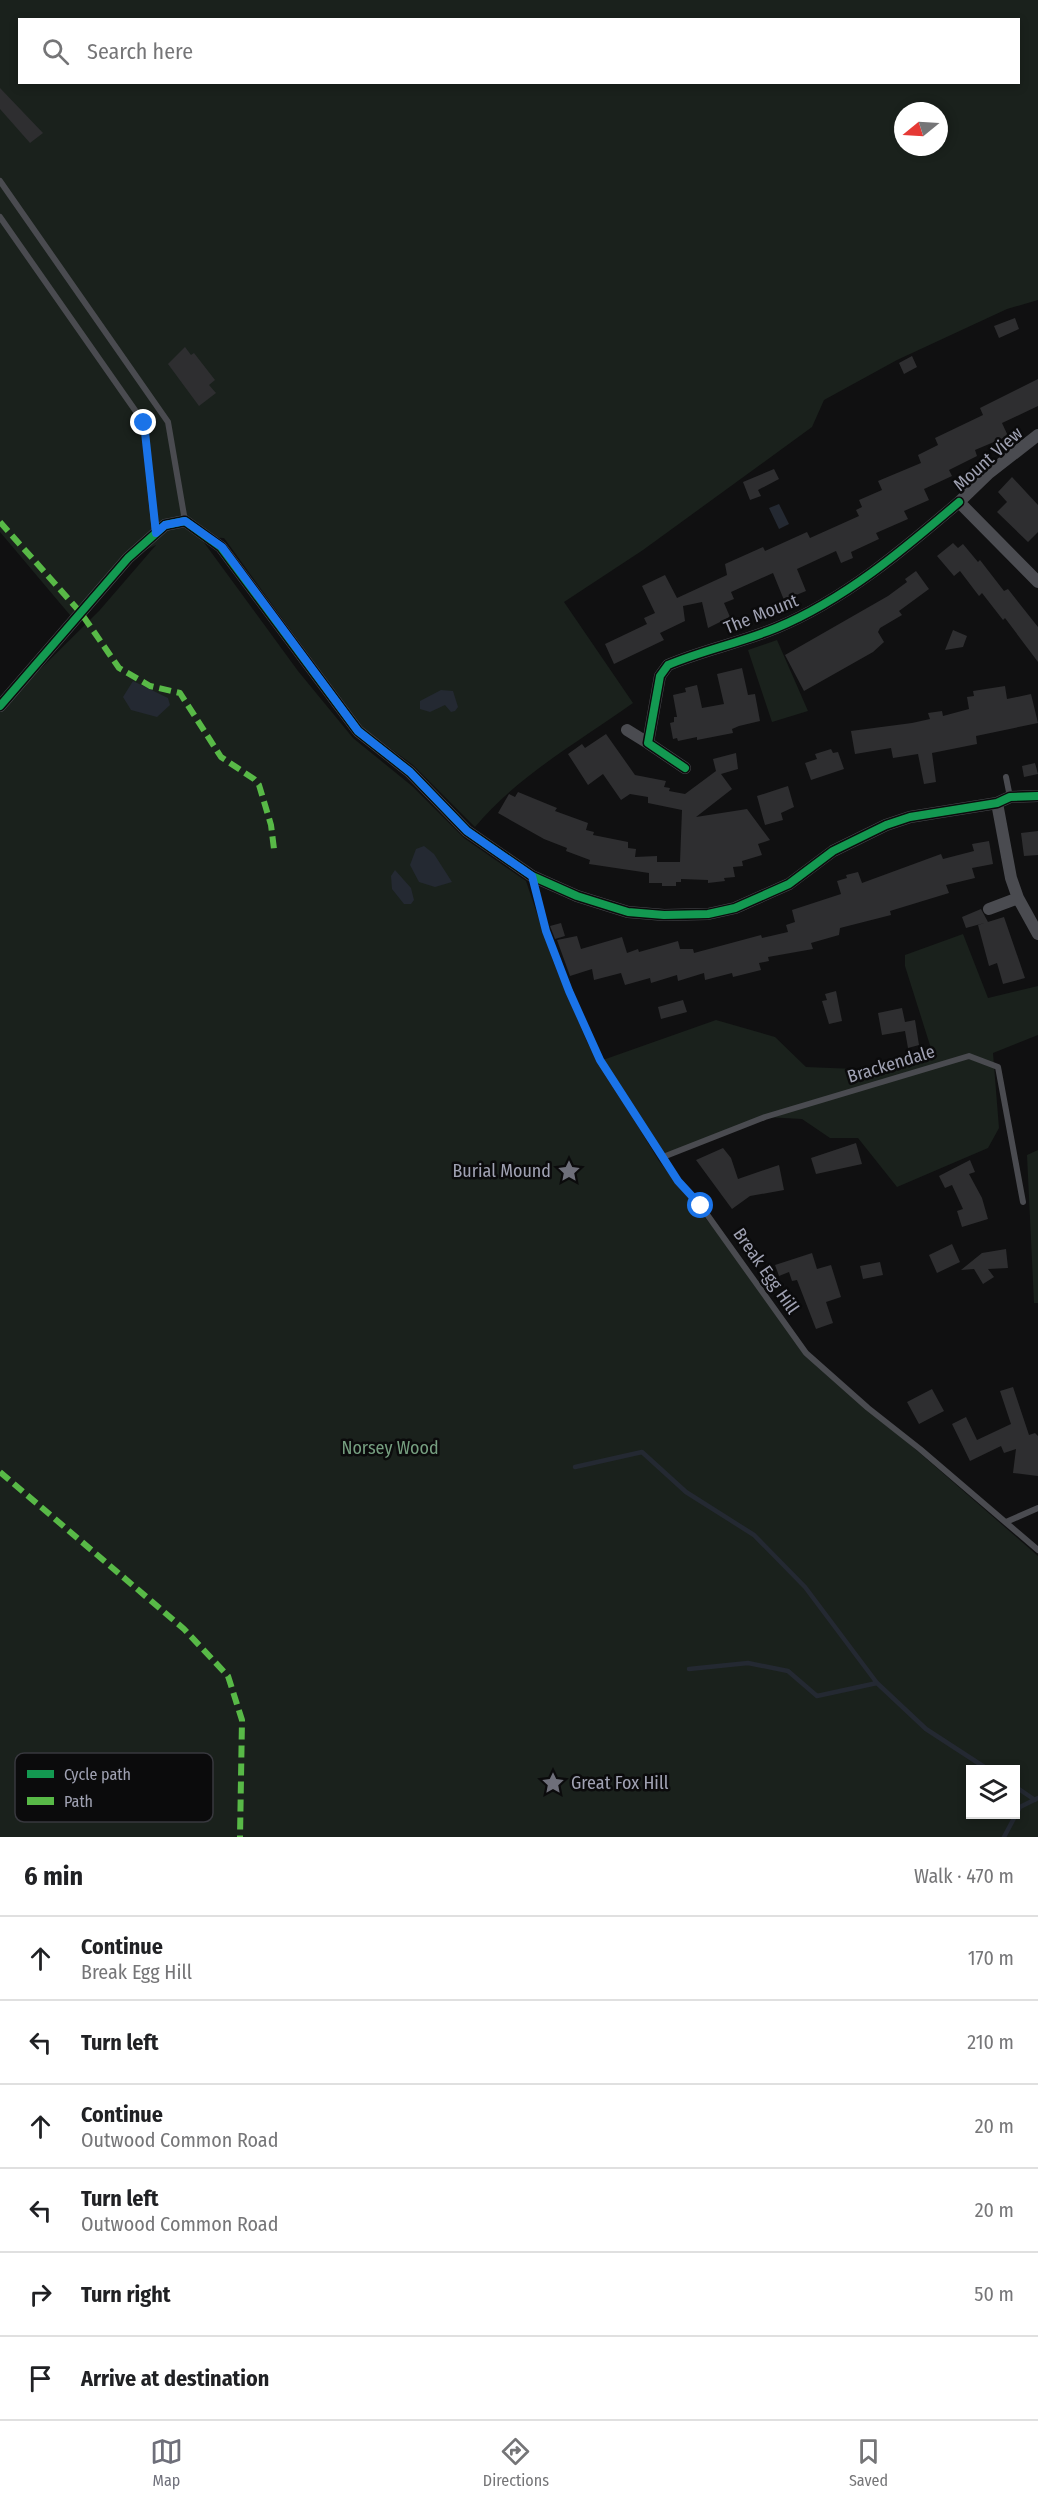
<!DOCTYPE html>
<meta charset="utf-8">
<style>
:root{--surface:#fff;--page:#f6f6f6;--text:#202124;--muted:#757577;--line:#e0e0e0;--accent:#6e6f7a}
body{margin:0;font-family:"Fira Sans Condensed",sans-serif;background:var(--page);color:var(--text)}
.controls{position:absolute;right:18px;bottom:18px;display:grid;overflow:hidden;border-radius:0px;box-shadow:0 3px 9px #0003}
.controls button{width:54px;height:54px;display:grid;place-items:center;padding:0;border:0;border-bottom:2px solid var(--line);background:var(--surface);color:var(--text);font:30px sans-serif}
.compass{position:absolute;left:894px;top:102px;width:54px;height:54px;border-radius:50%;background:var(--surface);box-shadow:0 3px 9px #0003;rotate:252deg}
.stop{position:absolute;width:18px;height:18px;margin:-14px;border:4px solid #1a73e8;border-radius:50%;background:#fff}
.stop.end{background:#1a73e8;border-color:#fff;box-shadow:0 2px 6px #0008}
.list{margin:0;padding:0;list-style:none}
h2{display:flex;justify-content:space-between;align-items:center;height:78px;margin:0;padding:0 24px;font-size:26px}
h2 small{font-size:20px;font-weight:400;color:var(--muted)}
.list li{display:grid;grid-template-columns:39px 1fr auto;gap:18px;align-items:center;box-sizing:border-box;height:84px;padding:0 24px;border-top:2px solid var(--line)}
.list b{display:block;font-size:22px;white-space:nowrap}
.list p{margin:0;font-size:20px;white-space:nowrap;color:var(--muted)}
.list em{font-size:20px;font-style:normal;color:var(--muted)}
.icon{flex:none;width:33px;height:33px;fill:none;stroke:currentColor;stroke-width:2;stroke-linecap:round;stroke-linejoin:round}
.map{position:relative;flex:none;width:1038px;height:1837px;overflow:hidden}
.search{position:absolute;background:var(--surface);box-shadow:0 3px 9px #0003;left:18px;right:18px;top:18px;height:66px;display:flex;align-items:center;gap:15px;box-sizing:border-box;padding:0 21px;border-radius:0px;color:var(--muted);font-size:22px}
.sheet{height:582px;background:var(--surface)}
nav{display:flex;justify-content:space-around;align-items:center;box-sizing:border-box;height:84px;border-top:2px solid var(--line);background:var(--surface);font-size:16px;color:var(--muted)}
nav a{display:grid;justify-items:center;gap:3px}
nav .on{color:var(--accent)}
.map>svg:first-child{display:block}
.green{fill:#1a211c;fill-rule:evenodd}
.water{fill:#242932}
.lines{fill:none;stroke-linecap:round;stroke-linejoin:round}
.stream{stroke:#242932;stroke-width:4.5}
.building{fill:#2e2e30}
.lane{stroke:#4a4b50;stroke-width:6}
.street{stroke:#4a4b50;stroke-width:12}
.quiet{stroke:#58b947;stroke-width:6;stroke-dasharray:12 6;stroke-linecap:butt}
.cycleway-casing{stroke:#0b0b0c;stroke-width:11}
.cycleway{stroke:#139951;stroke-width:8}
.route{stroke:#1a73e8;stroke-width:8}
.labels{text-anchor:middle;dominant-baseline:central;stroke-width:5;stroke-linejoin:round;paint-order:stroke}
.street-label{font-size:18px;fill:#a0a2b3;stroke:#0b0b0c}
.poi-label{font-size:18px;fill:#a0a2b3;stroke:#0b0b0c;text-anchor:end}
.park-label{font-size:18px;fill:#769f80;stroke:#0b0b0c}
.key{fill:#0b0b0c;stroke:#38383e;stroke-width:1.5}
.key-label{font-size:16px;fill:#a0a2b3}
</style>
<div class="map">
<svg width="1038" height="1837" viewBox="0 0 1038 1837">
<rect width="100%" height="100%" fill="#101011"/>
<path class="green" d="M0 0H1038V300L1007 309 897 360 824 400 812 427 643 550 564 602 633 703C580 741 517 776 475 827L413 765 361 727 224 538 200 537 298 671 353 738 412 786 464 838 526 881 553 961 588 1044 659 1161 725 1242 805 1353 1038 1556V1837H0V709L99 611 156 545 128 558 75 621 0 532ZM20 20H1018V82H20ZM903 111H939V147H903ZM970 1770H1016V1814H970Z
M777 640 808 711 772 722 748 650Z
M963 934 988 998 1038 986V1035L993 1053 999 1128 988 1148 897 1187 858 1138H830L802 1119 765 1117 663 1157 600 1061 716 1020 775 1037 806 1067 880 1070 934 1058 905 966V955Z
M1038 1150V1303H1034L1027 1155Z"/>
<path class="water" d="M779 504 789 524 779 529 769 508Z
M133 681 168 698 170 705 157 717 131 710 123 697Z
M441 690 453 691 458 707 455 711 451 712 445 705 430 712 420 709V701Z
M424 846 434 854 452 882 435 887 419 882 410 865 416 849Z
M395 870 411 888 414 900 411 904H404L392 889 391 876Z"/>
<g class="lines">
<path class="stream" d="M575 1467 642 1452 686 1492 754 1535 805 1587 877 1683 926 1729 989 1770
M689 1669 748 1663 788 1671 817 1696 877 1683
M1016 1787 1035 1800
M1004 1837 1020 1807 1038 1798"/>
</g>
<path class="building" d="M0 88 43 133 30 143 0 109Z
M1015 318 1019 329 999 338 994 326Z
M185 347 191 355 194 353 215 380 209 385 216 393 199 406 168 364Z
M912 356 917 367 904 374 899 363Z
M1038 379V406L1002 423 1008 436 975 450 977 456 949 470 952 476 924 489 929 500 904 511 908 519 876 533 879 539 851 552 853 558 841 563 836 551 797 569 806 591 784 600 773 573 731 592 734 599 724 603 730 617 708 628 702 602 683 606 685 621 660 633 664 640 614 664 605 644 647 624 644 618 655 613 642 586 665 575 677 598 727 575 725 564 763 547 765 551 807 532 810 538 859 516 856 510 862 507 859 500 882 490 878 481 921 463 918 455 938 445 935 438 983 415 980 408Z
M774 469 779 479 758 490 761 496 750 500 743 482Z
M1012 477 1038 505V532L1028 542 997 512 1007 502 998 492Z
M953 543 958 548 963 544 978 562 980 560 1004 591 1008 589 1038 627V662L1005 618 1003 620 982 593 979 596 960 571 954 576 937 556Z
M916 571 929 589 899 611 902 615 880 628 878 632 884 642 873 652 804 691 785 655 888 596 907 582 905 579Z
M953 630 967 636 963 647 945 650Z
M742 668 748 695 755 694 760 721 739 726 732 729 733 733 697 740V737L678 741 677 738 673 739 670 723 674 722V717H677L673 695 686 692 685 688 697 685 702 708 724 704 717 674Z
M1005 686 1007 699 1031 694 1038 723 976 736 977 744 932 753 936 782 924 784 918 754 893 758 891 748 855 754 851 731 912 723 930 719 928 713 942 711 943 716 969 709 967 697 974 696 973 691Z
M606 734 635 775 666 781 664 787 670 788 669 791 685 794 716 771 713 759 736 753 738 769 721 774 732 789 696 817 747 809 770 840 758 844 762 855 742 861 743 866 733 867 735 877 724 878 725 881 708 883V880L681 879V882H676V886H662V883H649V873L589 864 590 860 566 851 567 848 544 839 498 813 509 794 515 797 518 792 557 808 555 811 588 823 586 830 594 832 593 835 628 842V848L636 849 635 857 657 856V862H680L682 810 648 803V797L630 794 621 800 603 774 588 785 568 754 582 744 585 748Z
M831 749 833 753 838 752 844 769 811 780 805 763 817 759 815 754Z
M1035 763 1038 774 1024 777 1022 766Z
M788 786 794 807 781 813 783 820 765 825 757 796Z
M1038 831V855L1024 856 1021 833Z
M989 841 993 864 972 868 975 878 946 885 949 893 890 911 891 915 840 928 839 935 811 943 813 949 768 957 769 961 759 963 761 970 733 977 732 973 705 980 704 973 678 981 677 975 651 983 650 978 625 985 621 973 594 980 592 969 570 976 557 940 577 936 581 949 622 937 627 953 638 949 639 952 678 941 680 949H693L694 953 761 935 762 938 788 932 786 925 795 922 792 910 841 894 837 881 847 878 846 875 858 872 862 883 941 854 943 859 974 851 972 844Z
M981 909 988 922 966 928 962 917Z
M1004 917 1025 978 1003 984 997 963 989 966 978 925Z
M561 923 565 936 555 939 550 926Z
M836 991 842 1021 829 1024 822 1001 827 1000 825 994Z
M683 1000 687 1012 661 1019 658 1007Z
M902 1008 905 1022 915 1020 919 1045 908 1048 905 1031 882 1035 878 1013Z
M856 1143 862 1164 816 1174 811 1158Z
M723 1148 731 1158 738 1179 779 1165 784 1190 750 1196 732 1209 696 1160Z
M970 1160 975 1172 969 1174 982 1198 988 1219 962 1227 957 1211 963 1209 952 1185 945 1188 939 1176Z
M952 1244 960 1262 937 1273 929 1255Z
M1006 1249 1008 1268 988 1269 994 1277 983 1284 974 1269 961 1270 982 1253Z
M812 1253 817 1269 831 1265 841 1297 826 1302 833 1323 816 1329 797 1280 792 1281 789 1272 779 1276 775 1265Z
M880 1262 883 1275 863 1279 860 1266Z
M1013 1387 1029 1435 1035 1433 1038 1436V1476L1013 1473 1016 1449 1004 1453 1001 1446 970 1461 952 1424 966 1417 977 1440 1011 1424 1000 1391Z
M932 1389 944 1411 919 1424 907 1402Z"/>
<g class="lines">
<path class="lane" d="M0 181 168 422 185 521
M0 217 144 423 155 533
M1006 777 1010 797
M532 877 546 931 569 991 600 1061 678 1181 701 1206 806 1353 868 1408 920 1449 1038 1550
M663 1157 765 1117 969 1056 998 1067 1023 1202
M1006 1522 1038 1508"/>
<path class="street" d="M1038 435 989 473 959 502 1038 582
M0 706 128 558 165 525 185 521 221 547 358 731 410 772 467 831 532 876 577 896 628 912 664 915 708 914 735 908 789 884 833 851 886 825 910 817 997 803 1010 797 1038 796
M627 730 648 743
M685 768 648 743 660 676 668 665C703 650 740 643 776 628 844 600 903 550 959 502
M997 803 1011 878 1018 898 1038 934
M989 909 1018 898"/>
<path class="quiet" d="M0 522 81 613 119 668 150 686 180 693 221 757 254 779 259 785 271 825 274 849
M0 1472 184 1629 228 1676 242 1720 240 1837"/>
<g class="cycleway-casing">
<path id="cycleway" d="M0 706 128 558 165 525 185 521 221 547 358 731 410 772 467 831 532 876 577 896 628 912 664 915 708 914 735 908 789 884 833 851 886 825 910 817 997 803 1010 797 1038 796
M685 768 648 743 660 676 668 665C703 650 740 643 776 628 844 600 903 550 959 502"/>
</g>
<use href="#cycleway" class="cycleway"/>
</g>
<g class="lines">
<path class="route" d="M144 423 156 533 165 525 185 521 222 547 358 731 410 772 467 831 532 876 546 931 569 991 600 1060 678 1181 701 1206"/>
</g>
<defs>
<g id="sight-bare" transform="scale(1.8)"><path d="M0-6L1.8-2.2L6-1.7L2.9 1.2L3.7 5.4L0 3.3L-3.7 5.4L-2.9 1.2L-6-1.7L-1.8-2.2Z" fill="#6e6f7a" stroke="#0b0b0c" stroke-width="2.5" paint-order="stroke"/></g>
</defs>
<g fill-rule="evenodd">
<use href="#sight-bare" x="569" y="1171"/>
<use href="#sight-bare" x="553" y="1783"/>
</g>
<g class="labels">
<g class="street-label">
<text transform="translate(988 459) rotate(-42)">Mount View</text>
<text transform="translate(761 614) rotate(-22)">The Mount</text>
<text transform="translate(891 1064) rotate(-17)">Brackendale</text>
<text transform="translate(766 1271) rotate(55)">Break Egg Hill</text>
</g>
<g class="poi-label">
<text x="551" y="1171">Burial Mound</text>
<text x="571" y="1783" text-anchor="start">Great Fox Hill</text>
</g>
<g class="park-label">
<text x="390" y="1448">Norsey Wood</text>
</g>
</g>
<rect x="15" y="1753" width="198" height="69" rx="9" class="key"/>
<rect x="27" y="1770" width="27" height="8" fill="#139951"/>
<rect x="27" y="1797" width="27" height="8" fill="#58b947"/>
<g class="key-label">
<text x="64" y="1780">Cycle path</text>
<text x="64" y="1807">Path</text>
</g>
</svg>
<div class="controls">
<button><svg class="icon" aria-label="layers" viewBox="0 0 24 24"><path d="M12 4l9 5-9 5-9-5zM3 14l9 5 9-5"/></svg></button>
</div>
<svg class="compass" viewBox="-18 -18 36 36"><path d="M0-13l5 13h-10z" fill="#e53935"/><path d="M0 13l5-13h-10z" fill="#757577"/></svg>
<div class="stop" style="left:701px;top:1206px"></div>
<div class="stop end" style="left:144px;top:423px"></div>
<div class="search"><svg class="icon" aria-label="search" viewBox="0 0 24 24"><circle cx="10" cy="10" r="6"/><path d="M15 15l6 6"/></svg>Search here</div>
</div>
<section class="sheet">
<h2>6 min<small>Walk · 470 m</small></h2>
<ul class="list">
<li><svg class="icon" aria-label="ahead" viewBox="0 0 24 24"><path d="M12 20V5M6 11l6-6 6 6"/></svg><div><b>Continue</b><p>Break Egg Hill</p></div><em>170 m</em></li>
<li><svg class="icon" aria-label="left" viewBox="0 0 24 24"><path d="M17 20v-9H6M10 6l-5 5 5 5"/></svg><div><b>Turn left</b></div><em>210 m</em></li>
<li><svg class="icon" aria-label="ahead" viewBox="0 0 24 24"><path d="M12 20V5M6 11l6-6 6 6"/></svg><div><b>Continue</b><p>Outwood Common Road</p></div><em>20 m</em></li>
<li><svg class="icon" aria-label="left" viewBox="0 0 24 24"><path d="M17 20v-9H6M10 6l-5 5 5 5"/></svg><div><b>Turn left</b><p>Outwood Common Road</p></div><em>20 m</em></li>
<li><svg class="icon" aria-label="right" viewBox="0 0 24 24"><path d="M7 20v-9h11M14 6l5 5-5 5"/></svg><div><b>Turn right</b></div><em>50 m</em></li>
<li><svg class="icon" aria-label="arrive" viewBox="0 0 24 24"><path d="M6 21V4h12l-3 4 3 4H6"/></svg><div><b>Arrive at destination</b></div></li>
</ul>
</section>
<nav>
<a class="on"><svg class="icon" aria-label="map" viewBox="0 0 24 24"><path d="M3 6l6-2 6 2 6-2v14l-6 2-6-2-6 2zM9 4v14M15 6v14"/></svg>Map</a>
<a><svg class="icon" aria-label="directions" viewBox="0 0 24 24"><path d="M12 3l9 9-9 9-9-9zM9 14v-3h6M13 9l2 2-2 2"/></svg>Directions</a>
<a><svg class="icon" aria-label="saved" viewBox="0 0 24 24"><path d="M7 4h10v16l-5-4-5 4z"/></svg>Saved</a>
</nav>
